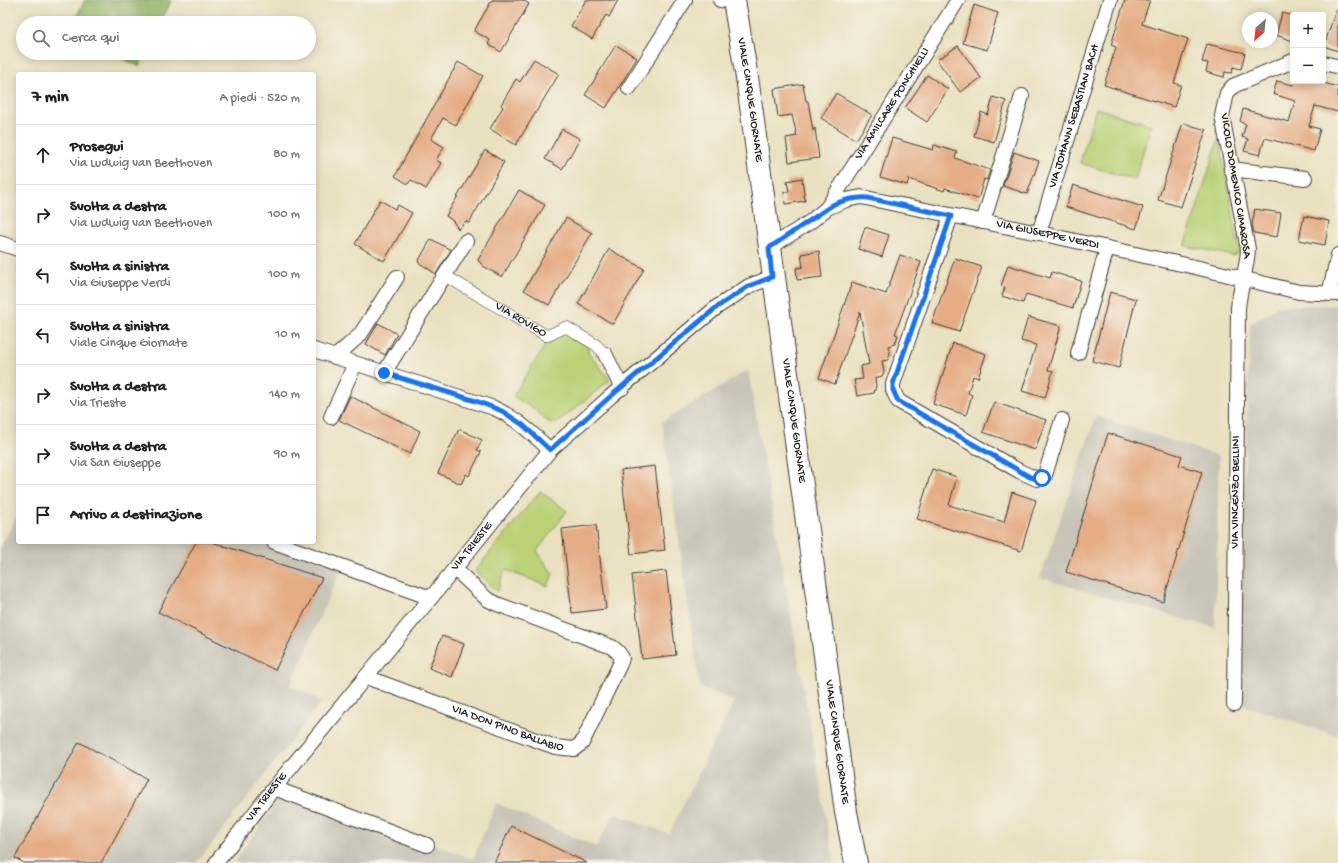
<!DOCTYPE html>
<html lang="it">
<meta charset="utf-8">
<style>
:root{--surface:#fff;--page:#f2f2f2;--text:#222;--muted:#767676;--line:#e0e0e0}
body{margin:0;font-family:"Gochi Hand",sans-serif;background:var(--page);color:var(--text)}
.controls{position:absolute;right:12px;top:12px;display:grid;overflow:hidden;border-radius:4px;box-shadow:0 2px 10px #0003}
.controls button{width:36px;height:36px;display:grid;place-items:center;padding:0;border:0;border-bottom:1px solid var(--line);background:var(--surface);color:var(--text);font:20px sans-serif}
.compass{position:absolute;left:1242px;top:12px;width:36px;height:36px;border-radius:50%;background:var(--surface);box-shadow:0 2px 10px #0003;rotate:207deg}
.stop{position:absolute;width:12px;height:12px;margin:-9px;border:3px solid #1a73e8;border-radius:50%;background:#fff}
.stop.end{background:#1a73e8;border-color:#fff;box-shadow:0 1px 4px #0008}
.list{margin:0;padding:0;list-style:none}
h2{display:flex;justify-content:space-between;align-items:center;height:52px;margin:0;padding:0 16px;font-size:17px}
h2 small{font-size:13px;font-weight:400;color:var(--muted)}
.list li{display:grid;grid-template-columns:26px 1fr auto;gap:12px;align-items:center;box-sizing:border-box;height:60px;padding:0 16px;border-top:1px solid var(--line)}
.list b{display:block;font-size:15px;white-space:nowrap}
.list p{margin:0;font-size:13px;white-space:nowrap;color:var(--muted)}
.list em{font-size:13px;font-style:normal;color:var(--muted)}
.icon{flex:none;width:22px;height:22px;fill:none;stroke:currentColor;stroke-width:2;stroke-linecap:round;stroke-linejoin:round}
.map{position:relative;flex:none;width:1338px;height:863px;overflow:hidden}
.search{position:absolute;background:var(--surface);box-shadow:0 2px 10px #0003;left:16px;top:16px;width:300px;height:44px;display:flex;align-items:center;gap:10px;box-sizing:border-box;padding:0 14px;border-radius:22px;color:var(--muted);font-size:15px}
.panel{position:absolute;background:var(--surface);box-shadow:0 2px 10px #0003;left:16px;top:72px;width:300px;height:472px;border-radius:4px}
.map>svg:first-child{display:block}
.industrial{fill:#c8c4b8}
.green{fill:#bad176;stroke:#6b7649}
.forest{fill:#93b367;stroke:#586842}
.building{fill:#e5ad86}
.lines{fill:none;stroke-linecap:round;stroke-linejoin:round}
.pedestrian-casing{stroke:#3b3a35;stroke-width:12}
.minor-casing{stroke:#3b3a35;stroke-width:16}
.primary-casing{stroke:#3b3a35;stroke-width:24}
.pedestrian{stroke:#fff;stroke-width:11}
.minor{stroke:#fff;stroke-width:14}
.primary{stroke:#fff;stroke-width:22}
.route{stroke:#1a73e8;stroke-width:5}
.labels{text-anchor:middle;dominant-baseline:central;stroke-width:3;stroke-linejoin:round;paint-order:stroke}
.street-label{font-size:12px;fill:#1c1c1c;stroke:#f7f3e8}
</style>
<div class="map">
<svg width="1338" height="863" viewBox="0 0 1338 863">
<rect width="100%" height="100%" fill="#f7f3e8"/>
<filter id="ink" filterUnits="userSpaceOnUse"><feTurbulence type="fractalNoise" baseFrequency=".025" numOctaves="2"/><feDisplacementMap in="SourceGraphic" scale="8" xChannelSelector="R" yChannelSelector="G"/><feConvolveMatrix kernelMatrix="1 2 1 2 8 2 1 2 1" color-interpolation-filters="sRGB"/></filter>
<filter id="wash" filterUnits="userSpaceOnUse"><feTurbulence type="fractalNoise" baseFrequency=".012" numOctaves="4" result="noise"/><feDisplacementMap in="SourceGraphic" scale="16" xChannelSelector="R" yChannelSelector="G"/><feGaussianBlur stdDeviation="0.9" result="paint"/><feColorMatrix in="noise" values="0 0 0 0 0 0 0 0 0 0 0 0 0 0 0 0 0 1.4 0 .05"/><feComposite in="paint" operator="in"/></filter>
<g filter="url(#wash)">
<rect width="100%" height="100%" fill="#eae1c1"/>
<path class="industrial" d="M1338 305V736L1237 703 1250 324 1279 306Z
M748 370 834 863H234L285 790 473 859 496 803 596 847 615 814 669 834 734 701 700 687 662 422Z
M1096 416 1219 456 1215 628 1040 578Z
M18 513V542H274L342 566 290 686 322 701 197 863H0V549Z"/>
<path class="green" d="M1096 108 1151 125 1135 180 1080 163Z
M1219 138 1240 252 1234 256 1185 246Z
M565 331 588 344V352L610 380 556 424 548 422 534 409 513 396 549 339Z
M540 491 567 511 537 551 553 574 548 586 505 570 497 591 475 571Z"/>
<path class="forest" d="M85 0H172L160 23H73Z
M108 53H146L139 66Z"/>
<g id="blocks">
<path class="building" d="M492 0H523L529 4 501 52 488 44 490 40 474 31Z
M586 0H618L609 17 606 15 592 39 571 26Z
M1125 0H1150L1142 24 1188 39 1174 83 1181 85 1174 107 1104 85 1116 47 1111 45Z
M974 5 998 13 987 50 963 43Z
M1336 10H1338V51L1324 46Z
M1282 13 1293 16V41L1276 35Z
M1207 44 1245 53 1241 69 1233 67 1232 73 1225 72 1224 77 1206 72 1208 63 1202 62Z
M616 45 637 58 606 108 585 95Z
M958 46 981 78 960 92 937 60Z
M534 59 559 74 516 145 490 129 503 107 501 105 516 79 520 82Z
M458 62 483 76 456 125 443 118 431 139 444 147 436 160 441 163 426 189 411 180 408 184 395 176Z
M927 75 948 89 927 122 905 108Z
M1277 81 1293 85 1294 81H1317L1338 87V112L1315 106 1309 126 1320 129 1314 151 1265 138 1260 155 1244 151 1248 139 1242 137 1246 124 1240 122 1243 109 1289 122 1295 101 1273 94Z
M803 84 806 101H808L813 131 815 128 819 158 789 162 786 138 797 136 792 115 778 117 774 89Z
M836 93 872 115 856 140 821 118Z
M993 97 1006 101 994 142 974 136 981 112 988 115Z
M1183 123 1206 130 1181 207 1158 200Z
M562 129 580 139 562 169 545 159Z
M892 138 933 150 934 145 957 152 955 158 990 170 987 180 984 179 978 199 945 188 944 191 909 179 907 185 880 177Z
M485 150 504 162 469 223 466 221 458 229 453 221 446 216Z
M1014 152 1039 161 1027 194 1003 186Z
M802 178 805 201 785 204 784 192H789L787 181Z
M1073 185 1143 207 1136 229 1066 207Z
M519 190 545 205 502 277 483 266 478 260Z
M380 200 395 209 398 205 412 213 384 261 355 244Z
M1255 209 1281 213 1277 237 1254 233 1252 225Z
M1304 216 1329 221 1325 245 1299 240Z
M566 218 592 233 549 305 524 290Z
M865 227 889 235 882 257 858 249Z
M431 239 451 250 436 274 418 262Z
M609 249 644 269 613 324 578 304Z
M819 251 822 277 797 280 796 268 803 267 801 254Z
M900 255 921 262 895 334 898 335 895 344 888 346 890 354 888 360 882 361 884 372 882 376 875 378 876 385 874 393 857 396 854 380 863 379 861 366 869 364 860 312 835 384 819 378 852 282 886 294Z
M955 258 982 267 959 332 932 323Z
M1008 265 1050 278 1052 272 1081 281 1073 308 1026 294 1023 303 1002 296 1005 287 1001 286Z
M1110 292 1136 299 1119 368 1092 361Z
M1028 317 1061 326 1048 370 1053 371 1045 398 1022 391 1036 345 1021 341Z
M378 323 397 334 385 355 366 344Z
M953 343 986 354 978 378 973 376 968 393 972 395 966 415 933 404Z
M350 396 420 431 410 454 339 420Z
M994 402 1046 420 1035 450 983 432Z
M459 429 482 440 477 450 481 452 469 476 466 474 461 484 438 473Z
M1108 433 1182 456 1179 465 1202 472 1163 602 1066 572Z
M655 466 665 550 631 554 621 470Z
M932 469 957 477 949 505 1004 522 1012 492 1036 500 1021 551 917 519Z
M596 525 606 609 572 613 562 529Z
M196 542H212L322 578 275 670 158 612Z
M666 571 676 655 642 659 632 575Z
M442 636 464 644 452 677 429 668Z
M79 742 147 779 101 863H24L15 858Z
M511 826 587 863H494Z"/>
</g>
</g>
<g filter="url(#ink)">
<use href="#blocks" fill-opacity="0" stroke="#3b3a35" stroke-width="1"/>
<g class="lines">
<g class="pedestrian-casing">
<g id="pedestrian">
<path id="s1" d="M444 275 547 336 566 327 596 345 605 354"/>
</g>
</g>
<g class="minor-casing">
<g id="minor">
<path d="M720 0 734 1"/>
<path d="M1323 63 1336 66"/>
<path d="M629 88 685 0"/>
<path d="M1231 169 1305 178"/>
<path id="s2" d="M827 208 958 0"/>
<path d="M951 216 893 384V390L898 401 1019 471 1037 479 1045 475 1062 420"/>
<path d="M983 222 1022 96"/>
<path id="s3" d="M1039 233 1110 0"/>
<path d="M0 243 18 249"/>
<path id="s4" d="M769 248 810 222 827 208 846 200 861 197 1039 233 1195 267 1299 292 1338 294"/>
<path d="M1329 294 1338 255"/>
<path d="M314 350 494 408C516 418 533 434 550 450"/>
<path d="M1078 353 1107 248"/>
<path d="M605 354 622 388"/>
<path d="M335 357 360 335 397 277"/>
<path d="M384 373 466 241"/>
<path d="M331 417 355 364"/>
<path d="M274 542 431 598"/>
<path id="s5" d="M366 677 555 747 574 749 582 743 620 664 622 658 618 652 612 647 497 604 487 599 455 569"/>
<path id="s6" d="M1234 704 1238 308C1240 288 1247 269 1248 249L1222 116 1227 93 1233 86 1293 61"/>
<path d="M274 788 427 845"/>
<path id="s7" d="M216 863 274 788 439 588 550 450 611 396 717 307 749 286 773 277"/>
</g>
</g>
<g class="primary-casing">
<g id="primary">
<path id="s8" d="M734 0 748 84 846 812 856 863"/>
</g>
</g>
<use href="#pedestrian" class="pedestrian"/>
<use href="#minor" class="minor"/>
<use href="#primary" class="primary"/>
</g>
</g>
<g class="lines" filter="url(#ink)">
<path class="route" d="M384 373 476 401 502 411 523 425 550 450 611 396 717 307 749 286 772 277 769 248 834 204C845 200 856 197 868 198L951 216 893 384V390L898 401 1030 477 1037 479 1042 478"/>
</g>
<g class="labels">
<g class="street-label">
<text stroke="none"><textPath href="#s8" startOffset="101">VIALE CINQUE GIORNATE</textPath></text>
<text stroke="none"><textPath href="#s2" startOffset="123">VIA AMILCARE PONCHIELLI</textPath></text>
<text stroke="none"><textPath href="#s3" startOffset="122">VIA JOHANN SEBASTIAN BACH</textPath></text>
<text transform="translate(1235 186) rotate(81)">VICOLO DOMENICO CIMAROSA</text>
<text stroke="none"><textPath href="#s4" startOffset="297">VIA GIUSEPPE VERDI</textPath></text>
<text stroke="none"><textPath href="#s1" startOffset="89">VIA ROVIGO</textPath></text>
<text stroke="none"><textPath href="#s8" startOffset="425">VIALE CINQUE GIORNATE</textPath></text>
<text stroke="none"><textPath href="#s6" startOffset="212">VIA VINCENZO BELLINI</textPath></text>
<text stroke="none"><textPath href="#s7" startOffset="407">VIA TRIESTE</textPath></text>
<text stroke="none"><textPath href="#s5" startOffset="151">VIA DON PINO BALLABIO</textPath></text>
<text stroke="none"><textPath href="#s8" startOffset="749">VIALE CINQUE GIORNATE</textPath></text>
<text stroke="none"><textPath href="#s7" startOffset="83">VIA TRIESTE</textPath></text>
</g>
</g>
</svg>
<div class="controls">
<button>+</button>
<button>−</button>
</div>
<svg class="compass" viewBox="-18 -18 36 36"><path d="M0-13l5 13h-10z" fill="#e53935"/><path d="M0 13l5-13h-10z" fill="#767676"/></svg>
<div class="stop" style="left:1042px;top:478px"></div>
<div class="stop end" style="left:384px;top:373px"></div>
<div class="search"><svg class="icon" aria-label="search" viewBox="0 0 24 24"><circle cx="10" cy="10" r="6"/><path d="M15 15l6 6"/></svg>Cerca qui</div>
<section class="panel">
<h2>7 min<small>A piedi · 520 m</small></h2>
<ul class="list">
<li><svg class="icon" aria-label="ahead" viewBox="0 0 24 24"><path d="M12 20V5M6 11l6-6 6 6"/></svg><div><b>Prosegui</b><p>Via Ludwig van Beethoven</p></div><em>80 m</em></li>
<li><svg class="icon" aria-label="right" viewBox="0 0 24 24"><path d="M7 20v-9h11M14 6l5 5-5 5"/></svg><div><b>Svolta a destra</b><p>Via Ludwig van Beethoven</p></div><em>100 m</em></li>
<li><svg class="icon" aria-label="left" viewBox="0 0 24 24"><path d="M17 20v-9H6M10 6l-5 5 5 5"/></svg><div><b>Svolta a sinistra</b><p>Via Giuseppe Verdi</p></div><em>100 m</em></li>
<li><svg class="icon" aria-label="left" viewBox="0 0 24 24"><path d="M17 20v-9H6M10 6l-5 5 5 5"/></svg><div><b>Svolta a sinistra</b><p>Viale Cinque Giornate</p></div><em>10 m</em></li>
<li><svg class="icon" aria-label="right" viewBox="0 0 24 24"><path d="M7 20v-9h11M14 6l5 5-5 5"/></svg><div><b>Svolta a destra</b><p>Via Trieste</p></div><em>140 m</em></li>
<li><svg class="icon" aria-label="right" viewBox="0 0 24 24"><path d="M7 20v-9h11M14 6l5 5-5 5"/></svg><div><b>Svolta a destra</b><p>Via San Giuseppe</p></div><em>90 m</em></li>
<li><svg class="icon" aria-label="arrive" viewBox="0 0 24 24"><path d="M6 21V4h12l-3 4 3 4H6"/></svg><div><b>Arrivo a destinazione</b></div></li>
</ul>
</section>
</div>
